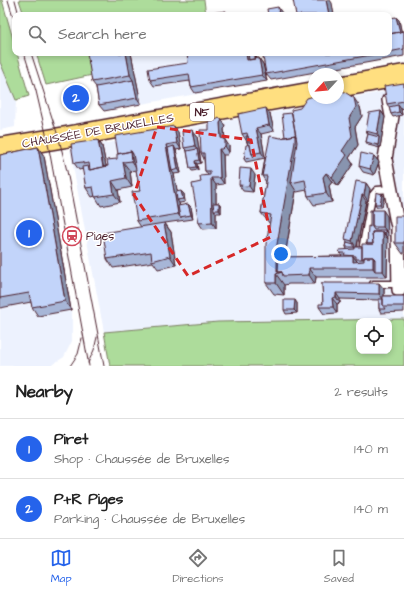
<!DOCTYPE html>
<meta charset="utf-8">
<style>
:root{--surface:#fff;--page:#f2f2f2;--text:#222;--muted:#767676;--line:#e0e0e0;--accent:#2563eb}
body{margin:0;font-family:"Architects Daughter",sans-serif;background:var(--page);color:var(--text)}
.controls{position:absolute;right:12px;bottom:12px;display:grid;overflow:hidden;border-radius:8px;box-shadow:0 2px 6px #0003}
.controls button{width:36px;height:36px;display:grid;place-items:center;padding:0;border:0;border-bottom:1px solid var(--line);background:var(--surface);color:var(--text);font:20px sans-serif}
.compass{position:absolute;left:308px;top:68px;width:36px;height:36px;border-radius:50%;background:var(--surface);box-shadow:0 2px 6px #0003;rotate:244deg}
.you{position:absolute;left:281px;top:254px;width:14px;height:14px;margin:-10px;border:3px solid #fff;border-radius:50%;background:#1a73e8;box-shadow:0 0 0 6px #1a73e833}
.badge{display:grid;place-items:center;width:26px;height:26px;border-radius:50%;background:var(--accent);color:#fff;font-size:13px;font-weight:700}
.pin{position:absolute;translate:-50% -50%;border:2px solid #fff;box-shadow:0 1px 4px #0006}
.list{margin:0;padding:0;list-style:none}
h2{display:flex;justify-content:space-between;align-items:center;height:52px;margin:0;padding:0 16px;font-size:17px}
h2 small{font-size:13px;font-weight:400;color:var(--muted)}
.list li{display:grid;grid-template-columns:26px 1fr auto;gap:12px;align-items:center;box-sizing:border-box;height:60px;padding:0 16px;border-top:1px solid var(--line)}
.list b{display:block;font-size:15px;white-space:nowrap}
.list p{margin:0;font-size:13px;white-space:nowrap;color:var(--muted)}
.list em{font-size:13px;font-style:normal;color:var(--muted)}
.icon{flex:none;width:22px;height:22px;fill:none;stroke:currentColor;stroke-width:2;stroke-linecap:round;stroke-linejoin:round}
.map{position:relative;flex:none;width:404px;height:366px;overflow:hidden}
.search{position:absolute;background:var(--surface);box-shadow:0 2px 6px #0003;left:12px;right:12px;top:12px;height:44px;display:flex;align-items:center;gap:10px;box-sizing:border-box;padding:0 14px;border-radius:8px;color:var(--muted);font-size:15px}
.sheet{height:172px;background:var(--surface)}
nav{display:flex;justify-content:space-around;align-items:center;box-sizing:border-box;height:56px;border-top:1px solid var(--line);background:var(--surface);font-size:11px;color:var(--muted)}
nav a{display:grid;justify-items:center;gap:2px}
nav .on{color:var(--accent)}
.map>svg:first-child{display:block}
.built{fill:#edf2fe}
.green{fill:#addc9b;stroke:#7c7e63;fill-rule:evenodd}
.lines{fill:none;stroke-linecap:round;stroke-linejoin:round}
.service-casing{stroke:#4a1f2b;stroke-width:9}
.minor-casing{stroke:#4a1f2b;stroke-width:16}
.primary-casing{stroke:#4a1f2b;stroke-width:23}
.service{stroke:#fff;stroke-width:6}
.minor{stroke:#fff;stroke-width:13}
.primary{stroke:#ffdf80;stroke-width:20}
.tram{stroke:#4a1f2b;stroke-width:1}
.wall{fill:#a7b6d7;stroke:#4a1f2b}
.shaded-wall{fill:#8894af;stroke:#4a1f2b}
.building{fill:#c2d4fa;stroke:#4a1f2b}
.marked{fill:none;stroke:#d62828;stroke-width:3;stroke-dasharray:8 5;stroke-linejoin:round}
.labels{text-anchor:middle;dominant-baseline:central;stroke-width:3;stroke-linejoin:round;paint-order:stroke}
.shield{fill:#fff;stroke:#80626b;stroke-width:1}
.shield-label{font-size:11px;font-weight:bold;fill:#4a1f2b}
.street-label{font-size:12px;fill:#4a1f2b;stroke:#fff}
.poi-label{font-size:12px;fill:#4a1f2b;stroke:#fff;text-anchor:start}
</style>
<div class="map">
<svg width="404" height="366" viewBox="0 0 404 366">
<rect width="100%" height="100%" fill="#fff"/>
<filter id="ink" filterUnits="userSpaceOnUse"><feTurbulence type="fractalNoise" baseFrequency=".025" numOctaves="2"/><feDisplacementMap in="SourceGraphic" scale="8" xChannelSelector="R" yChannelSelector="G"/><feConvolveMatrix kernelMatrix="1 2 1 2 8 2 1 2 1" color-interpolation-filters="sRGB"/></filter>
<g filter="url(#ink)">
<path class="built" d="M93 53H211L213 91 103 111Z
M0 62 16 100 15 127 0 130Z
M404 88V319L218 322 104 332 70 150Z
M44 156 72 310V341L64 357 50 366H0V165Z"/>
<path class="green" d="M0 0H2L15 46V53H17L29 96 16 100 0 62Z
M19 0H204L206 15H24Z
M36 53H93L97 74 46 85Z
M404 319V366H110L104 332 218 322ZM359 321H389V351H359Z"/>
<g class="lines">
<g class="service-casing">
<path id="service" d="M363 245 372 196 377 190 391 189
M373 284H399"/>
</g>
<g class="minor-casing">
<path id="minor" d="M389 100 392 116 385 159 397 223H404
M398 230 399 290"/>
</g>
<g class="primary-casing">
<path id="primary" d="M338 87 404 75
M0 148 66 137 314 92"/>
</g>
<use href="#service" class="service"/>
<use href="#minor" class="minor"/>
<use href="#primary" class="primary"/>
<path class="tram" d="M8 0 15 23
M15 0 19 15
M24 53 36 91 47 138 89 366
M31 53 59 139 67 171 104 366
M88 363 94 350 97 337
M70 366 78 354 82 338"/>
</g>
<path class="wall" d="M396 17 399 20 401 31H404V56L271 80 266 74 264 53H389V23L391 22Z
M131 53 141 104 104 111 99 105 96 87 92 82Z
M259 58 263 64 267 81 195 93 191 87 190 81 154 86 150 80Z
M404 83V108L401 109 402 115 393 117 391 114 389 107 387 104Z
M360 107 362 116 355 127 358 145 349 158 353 164 338 186 332 182 329 186 332 202 314 205 308 196 307 190 297 192 296 191 285 257 342 256 340 253 347 249 346 247 347 242 345 239 366 183 370 189 368 201H366L357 247H362L367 244 370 227 387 216V277H316L315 284H289L284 285V295L274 294 266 283 270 224 261 213 266 182 262 176 265 158 246 162 244 159 248 145 246 140 242 134 270 114 274 131 261 134 265 158 281 138 285 137Z
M381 111 385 117 380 148 368 145 366 142 368 134 366 131Z
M222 120 226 127 224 129 225 140 229 146V152L227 155H223L224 184 216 185V203H219L221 206V213H216V228L203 229 199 223 201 182 208 175 205 171 204 159 201 153 209 130Z
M178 132 181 149 176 150 181 173 174 174 177 192 184 194 185 202 180 203H179L180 206 191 207 193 219 165 223 171 232 176 265 158 269 153 262 113 268 107 259 141 227 137 221 140 191 136 170 130 171 132 187 118 190 120 202 101 206 95 196 92 197 86 188 83 169 79 170 74 163 98 140 102 146 106 166H108L117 159Z
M197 136 201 163 197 164 198 170 192 171 190 168 187 151 184 148Z
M38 147 44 156 71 310 38 316 32 307 31 302 0 308V155Z
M374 156 379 162 374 175 363 172 359 166Z
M255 175 253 192 243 191 239 185Z
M382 194 384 197 382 207H377L375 204Z
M404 216V254H403L395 243Z
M322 283 384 289V296H404V312L381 313 379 309V300L340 299V303L337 304V313L324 314 319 307 323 304Z
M297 303V313L286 314 284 310Z"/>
<path class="shaded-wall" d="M326 0H330L332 3 334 15H329Z
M278 7 282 13V15H279Z
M396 17 399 20 402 34 401 38Z
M126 53H131L141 104 137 98 133 80 130 75Z
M246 53H249L251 63 247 60Z
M255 53H256L258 65 256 62Z
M259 58 263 64 267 81 262 75Z
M354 98 360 107 362 116 355 127 358 145 349 158 353 164 338 186 332 177 342 151 349 118Z
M398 105 401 109 402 115 399 112Z
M266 108 270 114 274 131 269 125Z
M381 111 385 117 380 148 378 145 379 137 377 134Z
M222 120 226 127 224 129 225 140 229 146V152L225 146 221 138 220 123Z
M174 126 178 132 181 149 177 143Z
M256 128 261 134 265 158 261 152Z
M192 130 197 136 201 163 199 160 197 149 195 146Z
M295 135 303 146 291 183 296 191 285 255V276L282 272H277V244Z
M98 140 102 146 108 176 104 170Z
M166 145 170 151 172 171 174 174 179 200H177L179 203 182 217H180L178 214Z
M174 146 176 150 181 173 178 169Z
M38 147 44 156 71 310 65 301Z
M219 149 223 155 224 184 220 178Z
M131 151 137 160 138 170 132 161Z
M374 156 379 162 374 175 370 169Z
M195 161 197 164 198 170 196 167Z
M123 162 130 171 132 187 126 178Z
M251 169 255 175 253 192 249 186Z
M326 173 332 182 329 186 332 202 326 193 323 177Z
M211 178 216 185V210H214L216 213V228L212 222Z
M112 181 118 190 120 202 114 194Z
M366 183 370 189 368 201 364 195Z
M181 191 184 194 185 202 183 199Z
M382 194 384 197 382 207 380 204Z
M362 195 366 201 356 250 354 247V244L352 241Z
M219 203 221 206V213L219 210Z
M188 204 191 207 193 219 191 215Z
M383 210 387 216 388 233 383 227Z
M164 223 171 232 176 265 170 256Z
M385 230 388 233V239L385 235Z
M383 232 388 239 387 277 383 271Z
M353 256 360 265 353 262Z
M373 257 379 265 375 271 373 268Z
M309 268 316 277 315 284 309 275Z
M276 274 284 285V295L276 283Z
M379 283 384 289V300L379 294Z
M336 293 340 299V303L336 297Z
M332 298 337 304V313L333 307Z
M295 300 297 303V313L294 310Z"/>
<path class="building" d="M293 0H326L329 15H296Z
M278 7 279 15H268L267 9Z
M226 11V15H203V14Z
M396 17 400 32 389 34V23L391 22 390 18Z
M404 31V49L389 52V34Z
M87 53H126L130 75 92 82Z
M187 53H246L247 60 259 58 262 75 191 87 189 74 150 80 148 69 188 63Z
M248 53H255V59L249 60Z
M264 53H285L265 57Z
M285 53H382L266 74 263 57Z
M133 80 137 98 99 105 96 87Z
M404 83V101L387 104 384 86Z
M343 91 354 98 356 107 349 118 352 136 342 151 347 155 332 177 326 173 323 177 326 193 308 196 305 180 291 183 297 142 291 110 300 108 307 98 314 96V98H338V92Z
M398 105 399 112 391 114 389 107Z
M266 108 269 125 256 128 261 152 252 154 247 133 242 134 238 114Z
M381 111 377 134 366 131 369 113Z
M292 113 296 137 295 135 285 137 282 114Z
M219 118 222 120 220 123 221 138 225 140V146L222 149H219L220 178H211L212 222 199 223 192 184 201 182 200 176 210 175V171H205L204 153H201L200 130H209V120H216Z
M174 126 177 143 166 145 178 214 137 221 132 192 140 191 133 154 131 151 118 154 115 136Z
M192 130 195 146 184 148 182 132Z
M368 134 379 137 378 145 366 142Z
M295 135V142L277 244V272H282L276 274V283H266V244L271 215 261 213 267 176H262L270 136 281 138Z
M246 136H248L252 154 254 157 244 159 246 145H248Z
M98 140 103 167 90 170 89 163 83 164V162L74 163 71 144Z
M174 146 178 169 172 171 168 148Z
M38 147 65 301 32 307 29 293 0 298V155Z
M197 149 199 160 195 161 196 167 190 168 187 151Z
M131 151 132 161 123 162 126 178 112 181 114 194 95 197 93 187 86 188 82 167 88 166 89 170 108 166 107 160 117 159V154Z
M361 153 374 156 370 169 359 166Z
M240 168 251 169 249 186 239 185Z
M356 181 366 183 364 195H362L352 241 345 239Z
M181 191 183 199 177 200 176 192Z
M376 192 382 194 380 204H375Z
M213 203H219V210H214Z
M188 204 191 215 180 217 178 206Z
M370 210H372V227L374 230H385V235L383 232H372L373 244H367L368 226 370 227Z
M372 210H383V227H372Z
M395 216H404V243H395Z
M164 223 170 256 152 261 151 252 107 259 103 233Z
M372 232H383V271H375V259L373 257H364V259H362V244H373Z
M347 242 354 244V247H346Z
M355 247H362V259H356V256L344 255 345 253H340L339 250 355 249Z
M353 256V262L364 261V257H373V268H309V275L283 276 282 272H278L279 257Z
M322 283H379V294L336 293V297L332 298 333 307H319V304H323Z
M383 296H404V306H383Z
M379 299H383V306L385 309H379Z
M284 300H295L294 310H284Z"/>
</g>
<path class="marked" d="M157 127 251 140 271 237 188 276 134 195Z"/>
<defs>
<g id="station-ring" transform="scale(1)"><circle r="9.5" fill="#fff" stroke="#d1495b" stroke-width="1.5"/><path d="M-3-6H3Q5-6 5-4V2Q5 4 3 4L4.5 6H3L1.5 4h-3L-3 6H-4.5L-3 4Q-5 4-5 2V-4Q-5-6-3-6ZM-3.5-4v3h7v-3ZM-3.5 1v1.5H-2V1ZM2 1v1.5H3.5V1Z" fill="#d1495b"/></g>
</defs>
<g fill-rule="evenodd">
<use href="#station-ring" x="72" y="236"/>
</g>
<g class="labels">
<rect class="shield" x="190" y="103" width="24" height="18" rx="3"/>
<g class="shield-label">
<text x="202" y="112">N5</text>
</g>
<g class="street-label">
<text transform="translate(98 131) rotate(-10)">CHAUSSÉE DE BRUXELLES</text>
</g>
<g class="poi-label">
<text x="86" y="236">Piges</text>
</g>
</g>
</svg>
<div class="controls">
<button><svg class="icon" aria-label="locate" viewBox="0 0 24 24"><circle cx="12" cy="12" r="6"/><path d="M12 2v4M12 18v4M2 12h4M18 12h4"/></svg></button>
</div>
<svg class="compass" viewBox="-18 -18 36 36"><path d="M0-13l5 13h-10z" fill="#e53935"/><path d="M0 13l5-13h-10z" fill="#767676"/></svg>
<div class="you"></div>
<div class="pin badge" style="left:29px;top:233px">1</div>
<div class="pin badge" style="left:76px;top:98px">2</div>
<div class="search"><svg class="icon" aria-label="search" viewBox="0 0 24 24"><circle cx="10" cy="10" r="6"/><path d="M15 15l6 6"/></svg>Search here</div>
</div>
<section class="sheet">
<h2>Nearby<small>2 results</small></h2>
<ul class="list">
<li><span class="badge">1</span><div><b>Piret</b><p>Shop · Chaussée de Bruxelles</p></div><em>140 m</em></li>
<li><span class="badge">2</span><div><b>P+R Piges</b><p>Parking · Chaussée de Bruxelles</p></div><em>140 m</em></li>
</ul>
</section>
<nav>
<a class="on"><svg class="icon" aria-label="map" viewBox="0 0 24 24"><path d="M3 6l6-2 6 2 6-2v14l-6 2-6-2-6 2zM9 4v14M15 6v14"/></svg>Map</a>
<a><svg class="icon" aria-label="directions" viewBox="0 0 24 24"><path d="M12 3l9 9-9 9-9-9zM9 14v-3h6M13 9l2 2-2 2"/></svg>Directions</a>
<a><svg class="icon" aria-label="saved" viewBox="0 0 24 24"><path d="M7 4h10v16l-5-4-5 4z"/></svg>Saved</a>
</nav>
